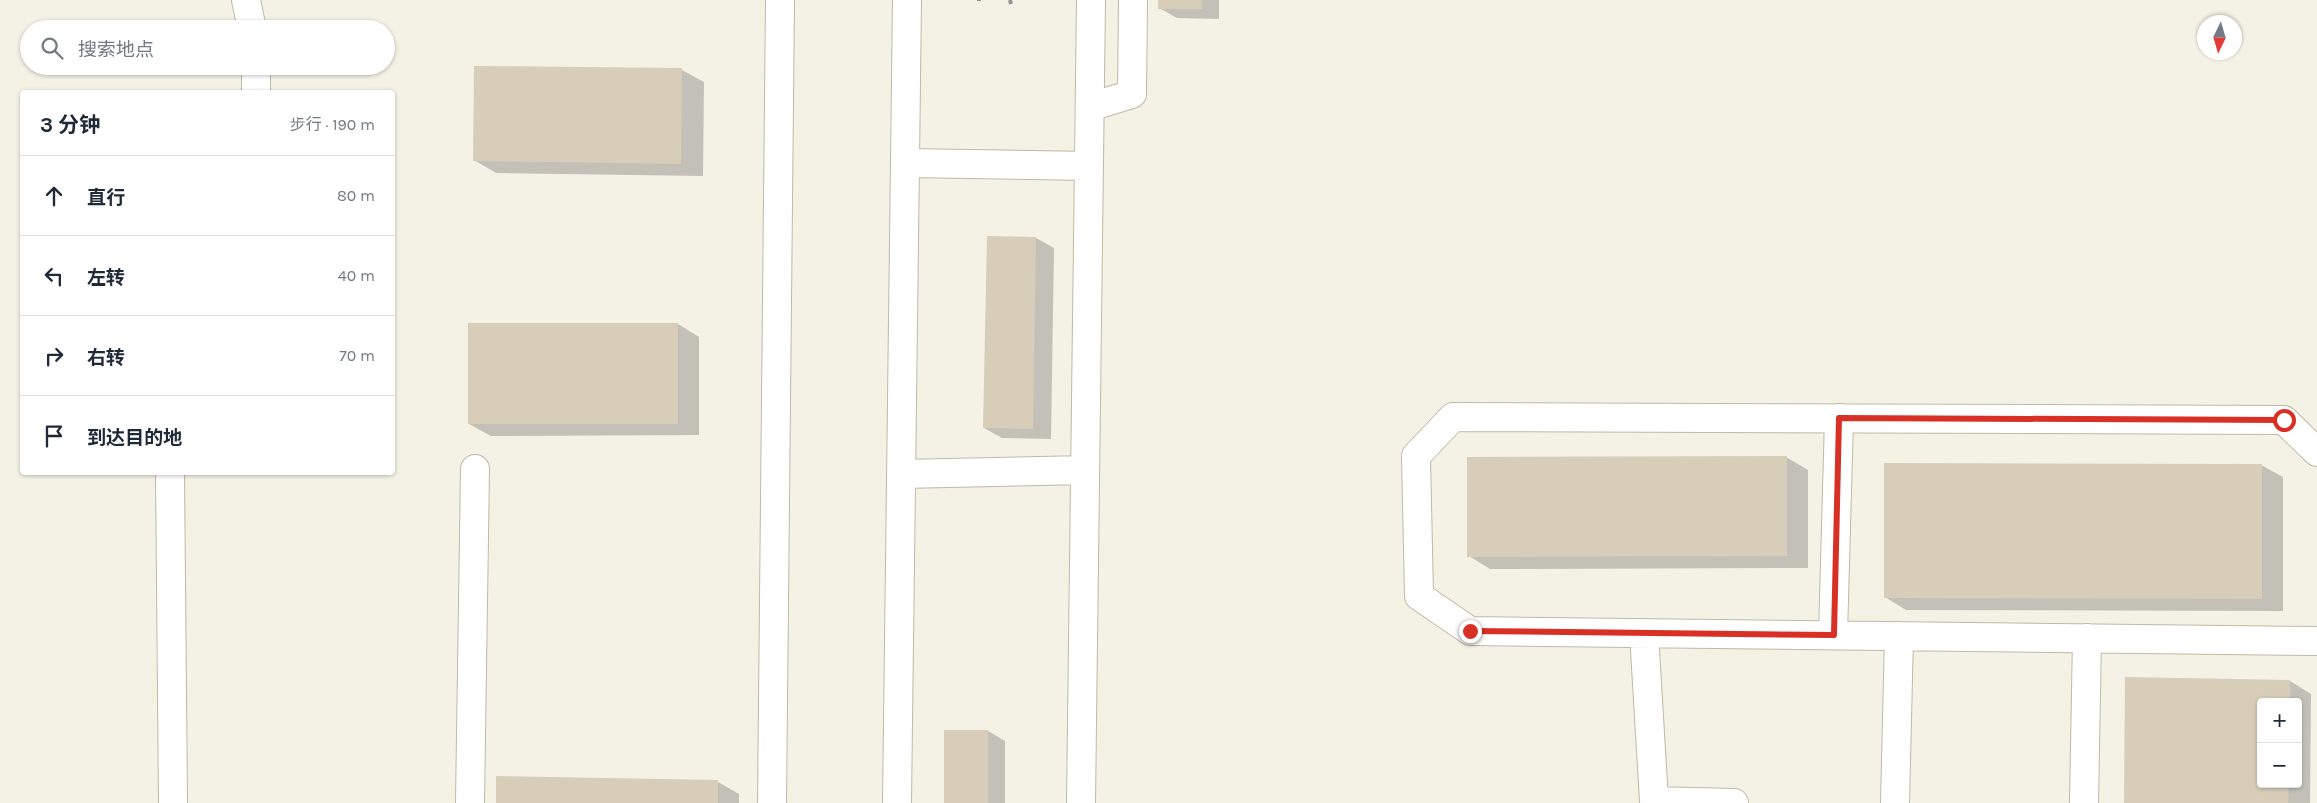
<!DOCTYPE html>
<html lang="zh">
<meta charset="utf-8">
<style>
:root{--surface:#fff;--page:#f6f6f7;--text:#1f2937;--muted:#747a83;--line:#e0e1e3}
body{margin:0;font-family:Karla,"Noto Sans SC",sans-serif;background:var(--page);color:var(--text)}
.controls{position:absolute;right:15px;bottom:15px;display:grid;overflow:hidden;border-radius:5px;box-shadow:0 1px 4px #0004}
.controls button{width:45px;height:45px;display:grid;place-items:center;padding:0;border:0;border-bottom:1px solid var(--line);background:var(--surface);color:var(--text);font:25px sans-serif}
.compass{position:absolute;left:2197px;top:15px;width:45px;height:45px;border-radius:50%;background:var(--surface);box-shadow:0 1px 4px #0004;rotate:185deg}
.stop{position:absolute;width:15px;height:15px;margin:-11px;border:4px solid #d93025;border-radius:50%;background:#fff}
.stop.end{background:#d93025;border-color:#fff;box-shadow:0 1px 5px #0008}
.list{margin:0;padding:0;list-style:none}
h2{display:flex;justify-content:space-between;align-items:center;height:65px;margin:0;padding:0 20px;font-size:21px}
h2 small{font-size:16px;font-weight:400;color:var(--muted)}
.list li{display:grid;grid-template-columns:32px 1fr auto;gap:15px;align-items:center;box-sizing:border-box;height:80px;padding:0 20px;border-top:1px solid var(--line)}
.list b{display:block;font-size:19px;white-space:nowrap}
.list em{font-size:16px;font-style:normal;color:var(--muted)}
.icon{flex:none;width:28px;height:28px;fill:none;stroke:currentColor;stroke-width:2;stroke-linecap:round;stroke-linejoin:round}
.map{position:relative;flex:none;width:2317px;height:803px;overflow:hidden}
.search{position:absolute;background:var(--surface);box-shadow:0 1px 4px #0004;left:20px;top:20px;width:375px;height:55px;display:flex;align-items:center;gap:12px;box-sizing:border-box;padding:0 18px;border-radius:28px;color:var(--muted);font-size:19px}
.panel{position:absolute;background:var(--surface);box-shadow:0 1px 4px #0004;left:20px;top:90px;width:375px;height:385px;border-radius:5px}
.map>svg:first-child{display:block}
.shadow{fill:#0003;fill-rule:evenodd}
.building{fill:#d7cdb9}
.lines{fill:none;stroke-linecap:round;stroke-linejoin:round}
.minor-casing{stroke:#c1b9a7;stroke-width:30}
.minor{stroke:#fff;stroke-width:28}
.rail{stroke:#969696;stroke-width:4;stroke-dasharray:6 6;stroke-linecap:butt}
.route{stroke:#d93025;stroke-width:6}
</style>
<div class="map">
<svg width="2317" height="803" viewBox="0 0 2317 803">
<rect width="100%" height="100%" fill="#f4f1e5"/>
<path class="shadow" d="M1159 0H1219V19L1177 18 1159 8Z
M475 67 682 70 704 82 703 176 496 173 474 160Z
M988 238H1036L1054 248 1051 439 1002 438 984 428Z
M678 324 699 337V435L491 436 469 424Z
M1786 457 1808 470V568L1490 569 1469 556Z
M2261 465 2283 477V611L1906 610 1885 597Z
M2127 679 2290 681 2311 694 2310 803H2125ZM2261 702H2298V784H2261Z
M988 731 1005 741V803H945Z
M718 782 739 794V803H497Z"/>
<path class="building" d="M1158 0H1202V9H1158Z
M474 66 682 68 681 164 473 161Z
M987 236 1036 237 1033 429 983 428Z
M468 323H678V424H468Z
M1787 456V556L1467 557V457Z
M1884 463 2262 464V599L1884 598Z
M2125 677 2290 680V702H2261V784H2289L2288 803H2124Z
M944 730H988V803H944Z
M496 776 718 780V803H496Z"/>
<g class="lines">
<g class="minor-casing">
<path id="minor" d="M246 0 252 29
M256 66V92
M1090 107 1132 94 1133 0
M905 163 1089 166
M2317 452 2284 420 1453 417 1416 456 1419 596 1470 631 2317 641
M170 472 173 803
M901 474 1085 470
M1644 633 1654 801 1734 803
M1833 635 1839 418
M470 803 475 469
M772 803 780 0
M897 803 907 0
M1081 803 1091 0
M1895 803 1899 636
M2084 803 2087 638"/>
</g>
<use href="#minor" class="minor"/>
<path class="rail" d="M1010 0 1011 4
M979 1V0"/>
</g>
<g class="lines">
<path class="route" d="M1470 631 1834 635 1839 418 2284 420"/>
</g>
</svg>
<div class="controls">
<button>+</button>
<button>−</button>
</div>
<svg class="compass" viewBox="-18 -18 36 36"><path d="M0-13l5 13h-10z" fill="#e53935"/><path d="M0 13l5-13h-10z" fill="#747a83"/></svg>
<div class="stop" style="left:2284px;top:420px"></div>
<div class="stop end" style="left:1470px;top:631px"></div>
<div class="search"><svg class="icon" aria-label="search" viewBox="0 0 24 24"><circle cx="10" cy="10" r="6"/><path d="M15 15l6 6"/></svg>搜索地点</div>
<section class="panel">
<h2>3 分钟<small>步行 · 190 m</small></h2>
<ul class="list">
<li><svg class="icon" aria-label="ahead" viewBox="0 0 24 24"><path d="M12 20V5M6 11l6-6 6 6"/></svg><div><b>直行</b></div><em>80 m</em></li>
<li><svg class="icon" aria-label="left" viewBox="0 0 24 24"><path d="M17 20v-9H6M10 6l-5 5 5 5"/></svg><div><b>左转</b></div><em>40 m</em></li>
<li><svg class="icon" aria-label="right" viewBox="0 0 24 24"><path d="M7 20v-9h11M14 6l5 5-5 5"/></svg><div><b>右转</b></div><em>70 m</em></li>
<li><svg class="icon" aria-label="arrive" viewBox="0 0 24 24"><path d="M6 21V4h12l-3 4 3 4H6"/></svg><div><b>到达目的地</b></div></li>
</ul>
</section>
</div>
